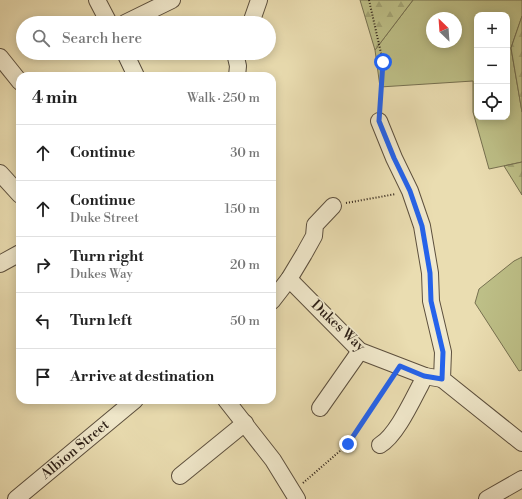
<!DOCTYPE html>
<meta charset="utf-8">
<style>
:root{--surface:#fff;--page:#f2f2f2;--text:#222;--muted:#767676;--line:#e0e0e0}
body{margin:0;font-family:"Libre Bodoni",serif;background:var(--page);color:var(--text)}
.controls{position:absolute;right:12px;top:12px;display:grid;overflow:hidden;border-radius:8px;box-shadow:0 2px 10px #0003}
.controls button{width:36px;height:36px;display:grid;place-items:center;padding:0;border:0;border-bottom:1px solid var(--line);background:var(--surface);color:var(--text);font:20px sans-serif}
.compass{position:absolute;left:426px;top:12px;width:36px;height:36px;border-radius:50%;background:var(--surface);box-shadow:0 2px 10px #0003;rotate:335deg}
.stop{position:absolute;width:12px;height:12px;margin:-9px;border:3px solid #2563eb;border-radius:50%;background:#fff}
.stop.end{background:#2563eb;border-color:#fff;box-shadow:0 1px 4px #0008}
.list{margin:0;padding:0;list-style:none}
h2{display:flex;justify-content:space-between;align-items:center;height:52px;margin:0;padding:0 16px;font-size:17px}
h2 small{font-size:13px;font-weight:400;color:var(--muted)}
.list li{display:grid;grid-template-columns:26px 1fr auto;gap:12px;align-items:center;box-sizing:border-box;height:56px;padding:0 16px;border-top:1px solid var(--line)}
.list b{display:block;font-size:15px;white-space:nowrap}
.list p{margin:0;font-size:13px;white-space:nowrap;color:var(--muted)}
.list em{font-size:13px;font-style:normal;color:var(--muted)}
.icon{flex:none;width:22px;height:22px;fill:none;stroke:currentColor;stroke-width:2;stroke-linecap:round;stroke-linejoin:round}
.map{position:relative;flex:none;width:522px;height:499px;overflow:hidden}
.search{position:absolute;background:var(--surface);box-shadow:0 2px 10px #0003;left:16px;top:16px;width:260px;height:44px;display:flex;align-items:center;gap:10px;box-sizing:border-box;padding:0 14px;border-radius:22px;color:var(--muted);font-size:15px}
.panel{position:absolute;background:var(--surface);box-shadow:0 2px 10px #0003;left:16px;top:72px;width:260px;height:332px;border-radius:12px}
.map>svg:first-child{display:block}
.grass{fill:#bdbf87;stroke:#767050;fill-rule:evenodd}
.forest{fill:url(#forest-firs);stroke:#767050}
.lines{fill:none;stroke-linecap:round;stroke-linejoin:round}
.minor-casing{stroke:#5d503e;stroke-width:18}
.path{stroke:#2e2118;stroke-width:2;stroke-dasharray:1 2;stroke-linecap:butt}
.minor{stroke:#f1e9cc;stroke-width:16}
.route{stroke:#2563eb;stroke-width:5}
.labels{text-anchor:middle;dominant-baseline:central;stroke-width:3.5;stroke-linejoin:round;paint-order:stroke}
.street-label{font-size:14px;fill:#2e2118;stroke:#f1e9cc}
</style>
<div class="map">
<svg width="522" height="499" viewBox="0 0 522 499">
<defs>
<pattern id="forest-firs" width="22" height="20" patternUnits="userSpaceOnUse"><rect width="22" height="20" fill="#bdbf87"/><path d="M5 1l3.5 6h-7zM16 11l3.5 6h-7z" fill="#a3a474"/></pattern>
</defs>
<rect width="100%" height="100%" fill="#eaddb1"/>
<filter id="stains"><feTurbulence type="fractalNoise" baseFrequency=".005" numOctaves="4"/><feColorMatrix values="0 0 0 0 .2 0 0 0 0 .09 0 0 0 0 .02 0 0 0 .5 -.17"/></filter>
<radialGradient id="worn" r=".72"><stop offset=".6" stop-color="#630" stop-opacity="0"/><stop offset="1" stop-color="#630" stop-opacity=".3"/></radialGradient>
<path class="grass" d="M413 0H522V16L511 48 522 112V162L489 169 473 112V81L380 87 375 50ZM477 15H507V117H477ZM432 18H456V42H432Z
M522 257V370L519 371 475 303 479 289 514 261Z"/>
<path class="forest" d="M360 0H413L375 50Z
M522 16V112L511 48Z
M522 162V195L504 166Z"/>
<g class="lines">
<g class="minor-casing">
<g id="minor">
<path d="M97 0 109 23"/>
<path d="M125 23 172 0"/>
<path d="M251 23 259 0"/>
<path d="M125 53 136 76"/>
<path d="M235 53 238 66 237 76"/>
<path d="M0 57 20 82"/>
<path d="M379 121 394 158 410 191 422 226 430 273 431 301 443 352 442 379 522 443"/>
<path d="M0 173 20 195"/>
<path d="M0 264 20 253"/>
<path d="M289 279 360 351 425 376 442 379"/>
<path d="M272 301 289 279 304 254 314 236 315 225 333 206"/>
<path d="M226 400 273 460 297 499"/>
<path d="M320 408 360 351"/>
<path d="M380 445C396 436 412 401 421 384L425 376"/>
<path d="M180 476 245 423"/>
<path id="s1" d="M16 499 135 400"/>
<path d="M487 499 522 479"/>
</g>
</g>
<path class="path" d="M369 0 383 62 380 107
M346 203 396 194
M303 483 348 444 393 377"/>
<use href="#minor" class="minor"/>
</g>
<g class="lines">
<path class="route" d="M348 444 400 366 424 376 442 379 443 352 431 301 430 273 422 226 410 191 394 158 379 121 383 62"/>
</g>
<g class="labels">
<g class="street-label">
<text transform="translate(338 326) rotate(43)">Dukes Way</text>
<text stroke="none"><textPath href="#s1" startOffset="77">Albion Street</textPath></text>
</g>
</g>
<rect width="100%" height="100%" filter="url(#stains)"/>
<rect width="100%" height="100%" fill="url(#worn)"/>
</svg>
<div class="controls">
<button>+</button>
<button>−</button>
<button><svg class="icon" aria-label="locate" viewBox="0 0 24 24"><circle cx="12" cy="12" r="6"/><path d="M12 2v4M12 18v4M2 12h4M18 12h4"/></svg></button>
</div>
<svg class="compass" viewBox="-18 -18 36 36"><path d="M0-13l5 13h-10z" fill="#e53935"/><path d="M0 13l5-13h-10z" fill="#767676"/></svg>
<div class="stop" style="left:383px;top:62px"></div>
<div class="stop end" style="left:348px;top:444px"></div>
<div class="search"><svg class="icon" aria-label="search" viewBox="0 0 24 24"><circle cx="10" cy="10" r="6"/><path d="M15 15l6 6"/></svg>Search here</div>
<section class="panel">
<h2>4 min<small>Walk · 250 m</small></h2>
<ul class="list">
<li><svg class="icon" aria-label="ahead" viewBox="0 0 24 24"><path d="M12 20V5M6 11l6-6 6 6"/></svg><div><b>Continue</b></div><em>30 m</em></li>
<li><svg class="icon" aria-label="ahead" viewBox="0 0 24 24"><path d="M12 20V5M6 11l6-6 6 6"/></svg><div><b>Continue</b><p>Duke Street</p></div><em>150 m</em></li>
<li><svg class="icon" aria-label="right" viewBox="0 0 24 24"><path d="M7 20v-9h11M14 6l5 5-5 5"/></svg><div><b>Turn right</b><p>Dukes Way</p></div><em>20 m</em></li>
<li><svg class="icon" aria-label="left" viewBox="0 0 24 24"><path d="M17 20v-9H6M10 6l-5 5 5 5"/></svg><div><b>Turn left</b></div><em>50 m</em></li>
<li><svg class="icon" aria-label="arrive" viewBox="0 0 24 24"><path d="M6 21V4h12l-3 4 3 4H6"/></svg><div><b>Arrive at destination</b></div></li>
</ul>
</section>
</div>
